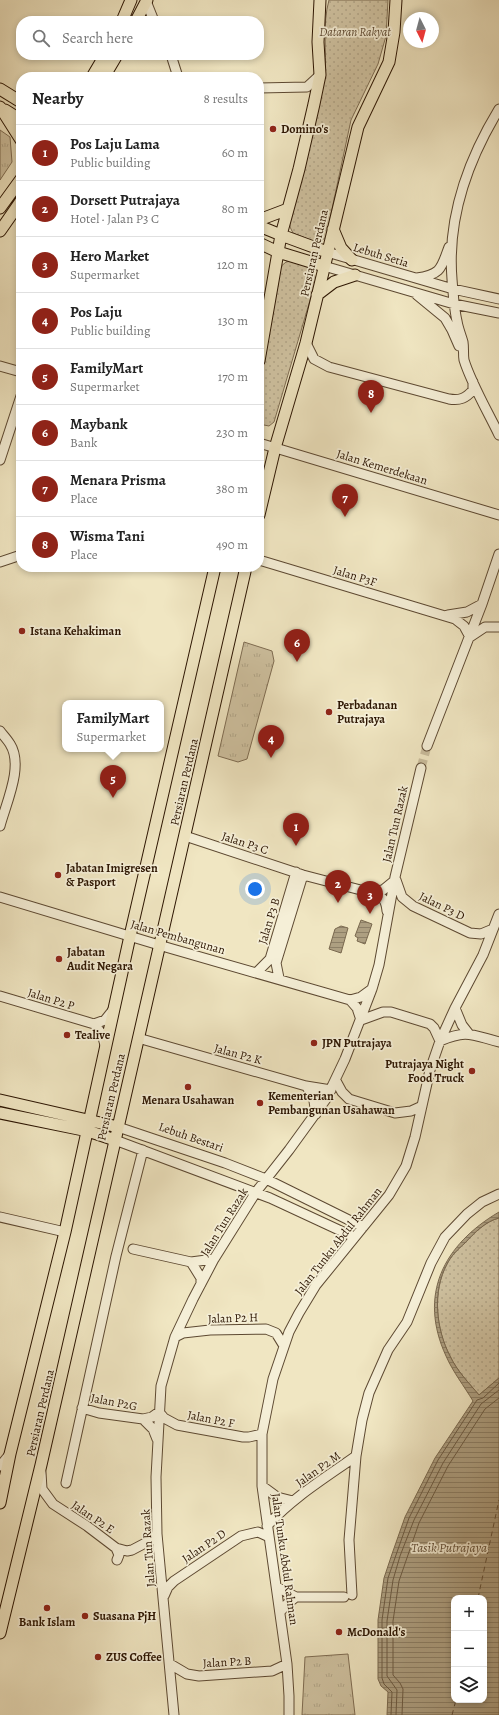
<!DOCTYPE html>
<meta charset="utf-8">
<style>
:root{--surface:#fff;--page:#f6f6f6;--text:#222;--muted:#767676;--line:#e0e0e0;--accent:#8f2418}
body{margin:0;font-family:Alegreya,serif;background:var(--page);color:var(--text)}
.controls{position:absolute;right:12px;bottom:12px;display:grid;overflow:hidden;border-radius:8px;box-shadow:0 2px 6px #0003}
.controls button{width:36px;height:36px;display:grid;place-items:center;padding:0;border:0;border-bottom:1px solid var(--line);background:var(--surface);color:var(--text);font:20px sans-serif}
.compass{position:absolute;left:403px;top:12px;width:36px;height:36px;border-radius:50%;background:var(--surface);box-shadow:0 2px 6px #0003;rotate:174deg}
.you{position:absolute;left:255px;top:889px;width:14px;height:14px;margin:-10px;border:3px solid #fff;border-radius:50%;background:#1a73e8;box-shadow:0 0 0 6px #1a73e833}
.badge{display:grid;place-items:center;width:26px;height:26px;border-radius:50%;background:var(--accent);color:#fff;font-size:13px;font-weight:700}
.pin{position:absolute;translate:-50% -33px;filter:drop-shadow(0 1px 2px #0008)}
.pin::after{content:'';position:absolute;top:21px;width:14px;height:12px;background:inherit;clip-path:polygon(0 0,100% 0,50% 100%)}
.popup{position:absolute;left:62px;top:700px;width:102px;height:52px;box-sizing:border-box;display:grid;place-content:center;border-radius:8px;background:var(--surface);filter:drop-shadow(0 1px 3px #0005);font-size:13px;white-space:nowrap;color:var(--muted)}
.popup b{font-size:15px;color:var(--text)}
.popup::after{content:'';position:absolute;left:50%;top:100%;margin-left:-8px;border:8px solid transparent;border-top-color:var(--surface)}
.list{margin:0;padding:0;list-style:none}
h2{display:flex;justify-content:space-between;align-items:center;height:52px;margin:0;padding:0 16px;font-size:17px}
h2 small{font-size:13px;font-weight:400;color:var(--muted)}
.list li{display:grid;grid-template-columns:26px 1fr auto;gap:12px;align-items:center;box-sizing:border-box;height:56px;padding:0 16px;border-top:1px solid var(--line)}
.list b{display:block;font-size:15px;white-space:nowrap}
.list p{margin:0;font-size:13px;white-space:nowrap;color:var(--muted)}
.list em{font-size:13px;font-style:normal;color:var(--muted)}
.icon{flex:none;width:22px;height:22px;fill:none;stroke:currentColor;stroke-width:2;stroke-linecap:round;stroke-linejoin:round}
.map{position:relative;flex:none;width:499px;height:1715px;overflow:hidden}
.search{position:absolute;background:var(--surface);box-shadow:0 2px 6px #0003;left:16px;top:16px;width:248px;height:44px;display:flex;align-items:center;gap:10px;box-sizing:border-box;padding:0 14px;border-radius:16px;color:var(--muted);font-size:15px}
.panel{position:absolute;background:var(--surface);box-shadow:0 2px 6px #0003;left:16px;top:72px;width:248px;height:500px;border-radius:16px}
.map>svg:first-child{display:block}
.grass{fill:url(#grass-tufts);stroke:#7e6c52}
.park{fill:url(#park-dots);stroke:#7e6c52}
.water{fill:url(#water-rules);stroke:#79684e;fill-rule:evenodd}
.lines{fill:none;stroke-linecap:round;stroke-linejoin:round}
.shore{stroke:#6c5a42;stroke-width:1}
.ferry{stroke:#604c35;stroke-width:1;stroke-dasharray:5 4;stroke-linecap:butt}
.minor-tunnel{stroke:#c9bc9c;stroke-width:9;stroke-dasharray:9 4.5;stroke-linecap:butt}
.minor-casing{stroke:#5d4932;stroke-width:11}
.major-casing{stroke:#2c1502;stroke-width:13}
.minor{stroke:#f5efd7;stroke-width:9}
.major{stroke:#f0e6c2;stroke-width:11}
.poi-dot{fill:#8f2418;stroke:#f5efd7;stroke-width:1.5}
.labels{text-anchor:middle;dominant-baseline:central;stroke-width:3.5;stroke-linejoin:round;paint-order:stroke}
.park-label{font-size:12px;font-style:italic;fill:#5d4932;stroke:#f5efd7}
.poi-label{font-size:12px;font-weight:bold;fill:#2c1502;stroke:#f5efd7;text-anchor:start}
.street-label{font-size:12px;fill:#2c1502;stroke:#f5efd7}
.water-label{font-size:13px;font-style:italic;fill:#604c35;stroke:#f5efd7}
</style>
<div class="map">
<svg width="499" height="1715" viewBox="0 0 499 1715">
<defs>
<pattern id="grass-tufts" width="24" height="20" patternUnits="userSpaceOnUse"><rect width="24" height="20" fill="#cfc2a1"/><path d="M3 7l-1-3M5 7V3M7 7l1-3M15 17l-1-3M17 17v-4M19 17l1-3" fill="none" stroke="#b2a689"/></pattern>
<pattern id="park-dots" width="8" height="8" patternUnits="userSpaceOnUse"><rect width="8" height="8" fill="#cfc2a1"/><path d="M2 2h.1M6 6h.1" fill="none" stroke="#b2a689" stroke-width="1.8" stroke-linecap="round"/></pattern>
<pattern id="water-rules" width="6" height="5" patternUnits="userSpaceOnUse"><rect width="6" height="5" fill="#ad9f81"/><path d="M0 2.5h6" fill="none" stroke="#8d8067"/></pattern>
</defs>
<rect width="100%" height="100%" fill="#f0e6c2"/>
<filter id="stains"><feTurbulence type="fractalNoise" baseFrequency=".005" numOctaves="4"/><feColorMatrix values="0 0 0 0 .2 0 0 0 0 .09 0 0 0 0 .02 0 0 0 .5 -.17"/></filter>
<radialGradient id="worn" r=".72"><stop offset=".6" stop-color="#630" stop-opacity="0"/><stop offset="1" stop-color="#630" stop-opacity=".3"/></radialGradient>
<path class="grass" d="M0 130 10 137 12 162 0 180Z
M244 642 272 651 274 661 247 759 238 762 218 756Z
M348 1654 355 1715H302L305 1657Z"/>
<path class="park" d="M329 0H388L386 36 378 64 351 120 326 237 321 241H313L293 233 290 227 289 221 325 77C327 51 322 25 329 0Z
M291 261C303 265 313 266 316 280L274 422 269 426 259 424V381L279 268 286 262Z
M499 1218V1378L479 1395C469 1383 457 1371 450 1356 436 1330 432 1292 447 1264 451 1256 458 1249 465 1243 474 1233 486 1221 499 1218Z"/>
<path class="water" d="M361 920 372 924 365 944 357 941 358 938 355 936Z
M341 926 348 928 341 953 329 949 335 929Z
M499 1212V1218C486 1221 474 1233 465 1243 458 1249 451 1256 447 1264 432 1291 436 1329 450 1356 457 1371 469 1383 479 1395L499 1378V1715H387L388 1692 381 1686 378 1679V1620L384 1578 392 1554 405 1517 435 1458 473 1401C464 1386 453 1372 446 1356 418 1295 443 1245 499 1212ZM454 1598H484V1700H454Z"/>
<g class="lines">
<path class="shore" d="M391 1715 392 1692 384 1684 382 1678V1620L388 1578 396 1555 409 1518 438 1460 477 1400 483 1398 499 1383
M396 1715 397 1690 387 1676V1621L393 1580 400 1556 414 1520 443 1463 481 1404 499 1390
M402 1715 403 1689 400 1683 393 1675V1621L399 1581 419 1523 448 1466 485 1409 499 1398"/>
<path class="ferry" d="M478 1598 499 1500
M452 1715 456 1700"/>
<path class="minor-tunnel" d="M421 768 427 746"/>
<g class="minor-casing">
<path id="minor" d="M146 1 154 21
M171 55 178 77
M259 88 307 87 320 75
M499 109C468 160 447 218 452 279 453 293 454 308 457 321 458 328 461 335 463 342 464 348 463 354 464 360 471 383 488 412 499 435
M327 252 453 289 499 299
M324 266 454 304 499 313
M417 278C442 274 441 268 449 247
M417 295 445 318 452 330 459 346
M306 343 314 359 329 367 449 399C460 401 466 398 473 390V382
M0 366 21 372
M259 443 499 515
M0 460 21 396
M259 560 455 619 464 626 470 637 485 627H499
M0 562 21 555
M448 615 467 612 482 604
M0 731C3 735 7 739 10 744 24 766 6 803 0 826
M427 746 482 604 499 554
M185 836 303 875 376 894C384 898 386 901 387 911
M396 880 402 897 413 906 470 933 481 934 493 929
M370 892 383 890 394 881
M0 897 169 948 350 1000 357 1008 361 1020
M257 972 270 959 296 872
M279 978 276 963 303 875
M0 996 94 1024 102 1034 105 1045
M350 1000 361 997 372 989
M455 1008 462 1025 469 1034
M361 1020 383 1012H391L430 1024 434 1028 440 1041C467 1029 472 1035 499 1042
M94 1024 105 1020 113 1010
M138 1038 306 1086 331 1090
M336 1081 342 1092 349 1099 395 1113 411 1111 422 1106
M306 1086 313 1095 316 1114
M118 1127 225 1163 266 1179 363 1227
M115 1140 270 1198 354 1237
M0 1217 65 1232
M133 1249 191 1262
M201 1284V1278L191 1262 214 1259
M175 1337 183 1333 210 1330 266 1329 276 1333 284 1346
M82 1408 99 1413 143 1419
M157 1439 153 1429 143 1419 152 1417 159 1412 164 1418 177 1425 243 1437H249L262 1434
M0 1466 10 1454
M41 1472 42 1489 53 1504 87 1526 116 1548 127 1551 132 1550 151 1540 157 1534
M66 1483 116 1256 143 1150
M262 1486 277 1497 293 1501
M267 1526C292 1498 325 1478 356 1456
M116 1548 119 1555 117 1560
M277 1587 296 1597H344
M352 1595 349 1540 356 1456 362 1420 369 1393 388 1350 407 1322 431 1263 445 1237 467 1214 482 1202 499 1194
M164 1596 168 1587 174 1581 241 1536 258 1532 269 1537
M280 1612 287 1604 296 1597
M170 1664 187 1674 199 1676 272 1671 287 1664
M174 1715 157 1534 156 1477 161 1386 175 1337 193 1299 214 1259 256 1192 289 1150 326 1099 345 1059 372 989 379 965 395 877 421 768
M289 1715V1696L287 1664 262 1486V1434L273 1379 289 1332 299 1313 316 1285 389 1195 406 1166 415 1137 430 1070 440 1041 455 1008 483 955 499 914"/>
</g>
<g class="major-casing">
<path id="major" d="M122 21 131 0
M136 21 147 0
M92 77 105 55
M104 77 117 55
M0 89 21 102
M0 107 21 140
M5 110 21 120
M0 208 21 179
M259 220 288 209
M259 226 281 235 327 252
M333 229 341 248 352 260
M0 231 21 201
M259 243 278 252 324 266
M317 295 334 282 355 275
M259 361 281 235 299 169 314 104 320 75 318 42 320 0
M259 515 275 448 306 343 358 127 389 62 394 32 396 0
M0 1100 118 1127
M0 1113 88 1131 115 1140
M0 1503 10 1454 65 1232 130 936 215 567
M0 1633 41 1465 246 567"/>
</g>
<use href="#minor" class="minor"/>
<use href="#major" class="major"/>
</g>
<g class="poi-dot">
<circle cx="273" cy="129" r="4"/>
<circle cx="22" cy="631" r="4"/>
<circle cx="329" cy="712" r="4"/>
<circle cx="58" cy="875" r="4"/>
<circle cx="59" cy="959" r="4"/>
<circle cx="67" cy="1035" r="4"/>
<circle cx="314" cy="1043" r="4"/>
<circle cx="472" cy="1071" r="4"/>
<circle cx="188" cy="1087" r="4"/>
<circle cx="260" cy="1103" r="4"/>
<circle cx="47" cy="1608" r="4"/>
<circle cx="85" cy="1616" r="4"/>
<circle cx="339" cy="1632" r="4"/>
<circle cx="98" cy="1657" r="4"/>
</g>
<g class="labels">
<g class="park-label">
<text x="355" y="32">Dataran Rakyat</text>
</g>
<g class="poi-label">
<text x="281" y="129">Domino's</text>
<text x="30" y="631">Istana Kehakiman</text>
<text x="337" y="705">Perbadanan<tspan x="337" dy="14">Putrajaya</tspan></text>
<text x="66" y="868">Jabatan Imigresen<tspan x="66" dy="14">&amp; Pasport</tspan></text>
<text x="67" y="952">Jabatan<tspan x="67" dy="14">Audit Negara</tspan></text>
<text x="75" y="1035">Tealive</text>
<text x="322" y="1043">JPN Putrajaya</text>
<text x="464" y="1064" text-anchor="end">Putrajaya Night<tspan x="464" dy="14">Food Truck</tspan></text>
<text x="268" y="1096">Kementerian<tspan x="268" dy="14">Pembangunan Usahawan</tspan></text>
<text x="188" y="1100" text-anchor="middle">Menara Usahawan</text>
<text x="93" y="1616">Suasana PjH</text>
<text x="47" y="1622" text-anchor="middle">Bank Islam</text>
<text x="347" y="1632">McDonald's</text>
<text x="106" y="1657">ZUS Coffee</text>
</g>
<g class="street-label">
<text transform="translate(314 253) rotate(-77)">Persiaran Perdana</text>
<text transform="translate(381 255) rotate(17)">Lebuh Setia</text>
<text transform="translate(382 467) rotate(17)">Jalan Kemerdekaan</text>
<text transform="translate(355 576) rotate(17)">Jalan P3F</text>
<text transform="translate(184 782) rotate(-77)">Persiaran Perdana</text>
<text transform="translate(395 824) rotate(-77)">Jalan Tun Razak</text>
<text transform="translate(245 843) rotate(18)">Jalan P3 C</text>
<text transform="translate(442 906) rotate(26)">Jalan P3 D</text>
<text transform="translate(269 921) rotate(-73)">Jalan P3 B</text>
<text transform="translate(178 937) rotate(16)">Jalan Pembangunan</text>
<text transform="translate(51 999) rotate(17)">Jalan P2 P</text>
<text transform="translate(238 1054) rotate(15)">Jalan P2 K</text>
<text transform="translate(111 1097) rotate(-77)">Persiaran Perdana</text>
<text transform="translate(191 1137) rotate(19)">Lebuh Bestari</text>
<text transform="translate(224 1222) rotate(-58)">Jalan Tun Razak</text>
<text transform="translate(338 1241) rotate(-52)">Jalan Tunku Abdul Rahman</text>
<text transform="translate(233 1318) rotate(-2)">Jalan P2 H</text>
<text transform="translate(114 1402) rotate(11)">Jalan P2G</text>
<text transform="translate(40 1413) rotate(-77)">Persiaran Perdana</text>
<text transform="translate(211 1419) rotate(11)">Jalan P2 F</text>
<text transform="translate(318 1469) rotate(-35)">Jalan P2 M</text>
<text transform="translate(93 1517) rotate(34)">Jalan P2 E</text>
<text transform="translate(204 1546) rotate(-34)">Jalan P2 D</text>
<text transform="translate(148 1548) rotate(-94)">Jalan Tun Razak</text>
<text transform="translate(285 1559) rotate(82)">Jalan Tunku Abdul Rahman</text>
<text transform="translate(227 1662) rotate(-3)">Jalan P2 B</text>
</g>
<g class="water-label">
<text x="449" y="1547">Tasik Putrajaya</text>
</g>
</g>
<rect width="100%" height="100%" filter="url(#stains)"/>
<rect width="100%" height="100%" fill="url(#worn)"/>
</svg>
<div class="controls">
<button>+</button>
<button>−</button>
<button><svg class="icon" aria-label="layers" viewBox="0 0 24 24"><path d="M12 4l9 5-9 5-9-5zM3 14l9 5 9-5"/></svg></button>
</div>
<svg class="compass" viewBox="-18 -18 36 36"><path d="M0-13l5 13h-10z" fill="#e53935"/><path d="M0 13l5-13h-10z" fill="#767676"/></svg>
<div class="you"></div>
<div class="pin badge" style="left:296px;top:846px">1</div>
<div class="pin badge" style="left:338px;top:903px">2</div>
<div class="pin badge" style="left:370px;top:914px">3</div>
<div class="pin badge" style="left:271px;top:758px">4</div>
<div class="pin badge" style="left:113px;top:798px">5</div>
<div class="popup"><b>FamilyMart</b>Supermarket</div>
<div class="pin badge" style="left:297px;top:662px">6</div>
<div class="pin badge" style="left:345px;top:517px">7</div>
<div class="pin badge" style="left:371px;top:413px">8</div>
<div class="search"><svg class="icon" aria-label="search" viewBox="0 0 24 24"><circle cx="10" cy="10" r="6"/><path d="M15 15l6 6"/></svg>Search here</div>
<section class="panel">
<h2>Nearby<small>8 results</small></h2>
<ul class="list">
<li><span class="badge">1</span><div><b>Pos Laju Lama</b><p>Public building</p></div><em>60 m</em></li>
<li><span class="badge">2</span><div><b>Dorsett Putrajaya</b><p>Hotel · Jalan P3 C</p></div><em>80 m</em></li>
<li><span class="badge">3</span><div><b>Hero Market</b><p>Supermarket</p></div><em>120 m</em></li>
<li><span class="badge">4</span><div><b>Pos Laju</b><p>Public building</p></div><em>130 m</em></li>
<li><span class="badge">5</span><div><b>FamilyMart</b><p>Supermarket</p></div><em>170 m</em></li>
<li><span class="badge">6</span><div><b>Maybank</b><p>Bank</p></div><em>230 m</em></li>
<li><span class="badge">7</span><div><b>Menara Prisma</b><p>Place</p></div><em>380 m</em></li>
<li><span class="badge">8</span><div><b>Wisma Tani</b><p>Place</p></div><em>490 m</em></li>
</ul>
</section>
</div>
